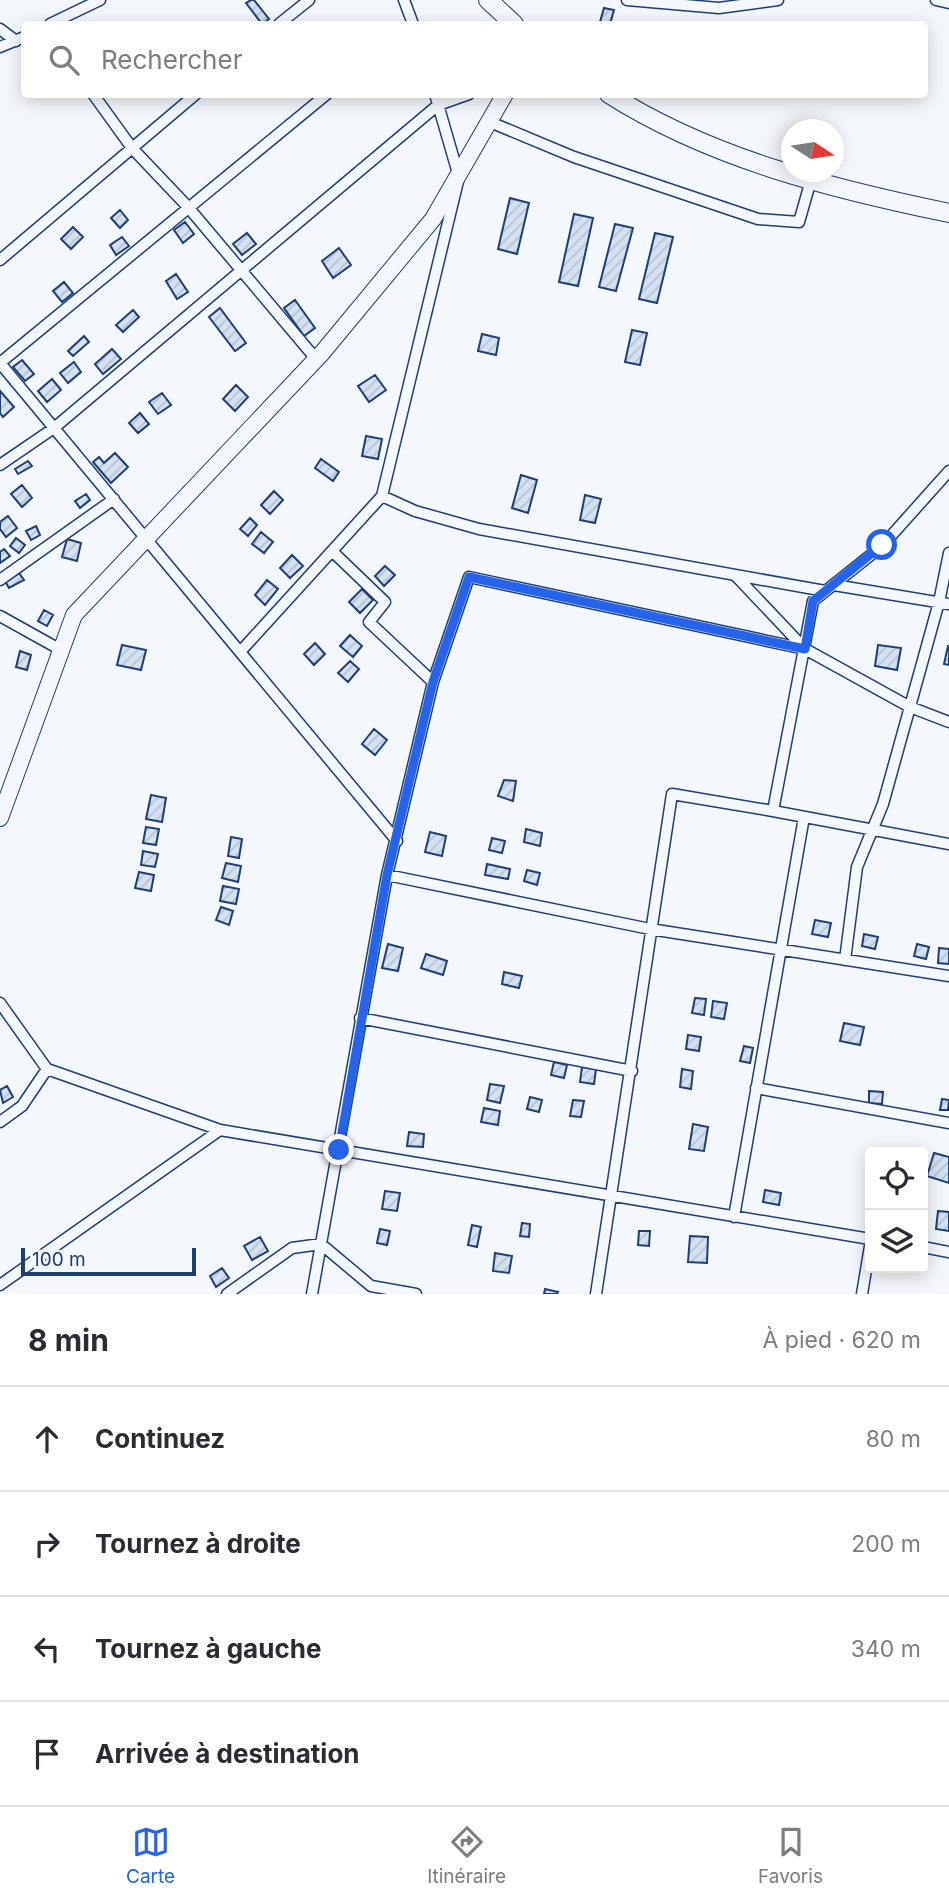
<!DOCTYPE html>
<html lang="fr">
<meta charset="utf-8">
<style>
:root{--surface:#fff;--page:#f2f2f3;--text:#2b2b33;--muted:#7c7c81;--line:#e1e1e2;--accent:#2563eb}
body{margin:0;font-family:Inter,sans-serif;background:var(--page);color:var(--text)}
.controls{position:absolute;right:21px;bottom:21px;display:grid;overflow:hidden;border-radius:7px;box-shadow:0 4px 18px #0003}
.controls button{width:63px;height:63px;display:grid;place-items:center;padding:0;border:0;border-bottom:2px solid var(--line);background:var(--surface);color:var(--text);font:35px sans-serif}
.compass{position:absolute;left:781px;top:119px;width:63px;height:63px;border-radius:50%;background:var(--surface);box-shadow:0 4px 18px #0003;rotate:102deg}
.scale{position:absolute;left:21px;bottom:18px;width:175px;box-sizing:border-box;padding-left:7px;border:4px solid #1d3f73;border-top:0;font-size:19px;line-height:24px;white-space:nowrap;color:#1d3f73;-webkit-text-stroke:5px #f4f7fb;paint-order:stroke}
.stop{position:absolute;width:21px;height:21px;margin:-16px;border:5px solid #2563eb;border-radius:50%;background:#fff}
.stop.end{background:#2563eb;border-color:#fff;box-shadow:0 2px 7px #0008}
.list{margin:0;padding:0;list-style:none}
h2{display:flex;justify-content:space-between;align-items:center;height:91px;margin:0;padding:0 28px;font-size:30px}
h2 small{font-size:23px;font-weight:400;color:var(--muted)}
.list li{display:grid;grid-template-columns:46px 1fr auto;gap:21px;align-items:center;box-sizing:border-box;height:105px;padding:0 28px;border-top:2px solid var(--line)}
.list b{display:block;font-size:26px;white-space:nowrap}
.list em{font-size:23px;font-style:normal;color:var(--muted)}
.icon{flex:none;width:38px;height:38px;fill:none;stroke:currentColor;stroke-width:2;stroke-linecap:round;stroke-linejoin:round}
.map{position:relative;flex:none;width:949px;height:1294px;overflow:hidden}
.search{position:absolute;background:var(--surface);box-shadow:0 4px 18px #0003;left:21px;right:21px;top:21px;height:77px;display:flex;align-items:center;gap:18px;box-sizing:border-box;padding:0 24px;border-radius:7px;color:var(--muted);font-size:26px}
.sheet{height:511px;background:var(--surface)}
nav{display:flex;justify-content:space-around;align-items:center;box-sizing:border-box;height:98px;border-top:2px solid var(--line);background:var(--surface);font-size:19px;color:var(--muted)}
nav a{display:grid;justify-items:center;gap:4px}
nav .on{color:var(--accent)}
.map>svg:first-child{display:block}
.building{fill:url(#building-hatch);stroke:#1d3f73;stroke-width:2}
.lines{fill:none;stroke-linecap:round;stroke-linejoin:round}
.street-casing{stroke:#1d3f73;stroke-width:13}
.secondary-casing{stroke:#1d3f73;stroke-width:18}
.primary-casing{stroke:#1d3f73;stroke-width:20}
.street{stroke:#f4f7fb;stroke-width:10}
.secondary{stroke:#f4f7fb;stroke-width:16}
.primary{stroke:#f4f7fb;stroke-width:18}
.route{stroke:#2563eb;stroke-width:9}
</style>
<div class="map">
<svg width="949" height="1294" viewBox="0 0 949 1294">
<defs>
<pattern id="building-hatch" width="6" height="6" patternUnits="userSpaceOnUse" patternTransform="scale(1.75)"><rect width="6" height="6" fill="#d5e0f0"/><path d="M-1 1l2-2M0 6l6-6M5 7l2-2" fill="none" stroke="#b6c1d1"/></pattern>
</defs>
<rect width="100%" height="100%" fill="#f4f7fb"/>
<path class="building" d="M251 0H254L269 19 262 24 246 3Z
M604 8 614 10 610 24 600 22Z
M510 198 529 203 517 254 498 249Z
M120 210 128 220 120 228 111 218Z
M574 214 593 218 578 286 559 282Z
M185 222 194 234 183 243 174 230Z
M615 224 633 228 616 291 599 287Z
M73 227 83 237 71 249 61 239Z
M247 233 256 244 242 255 233 244Z
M655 233 673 237 657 303 639 299Z
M122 237 129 246 116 255 110 245Z
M339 248 351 265 333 278 322 261Z
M176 274 188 292 177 299 166 281Z
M64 282 73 293 62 302 53 291Z
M295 300 315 328 304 336 284 308Z
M220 308 246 343 235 351 209 317Z
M133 310 139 317 123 332 116 325Z
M632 330 647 333 640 365 625 362Z
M482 334 499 338 496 355 478 351Z
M84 336 89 342 73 356 68 351Z
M112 349 121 359 103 374 95 364Z
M22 360 34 374 25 381 13 367Z
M74 362 81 372 68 383 60 373Z
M375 375 386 390 369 402 358 386Z
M52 379 61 390 47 402 38 391Z
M236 385 248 397 235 411 223 399Z
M0 391 14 407 3 417 0 413Z
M162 393 171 405 158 414 149 402Z
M140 413 149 424 138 433 129 423Z
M366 436 382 439 378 459 362 456Z
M115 453 128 467 111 483 93 462 99 457 104 463Z
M321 459 339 472 333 481 315 468Z
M28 461 32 466 18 474 15 469Z
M521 475 537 480 528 513 512 508Z
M22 485 32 498 22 507 11 494Z
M274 491 283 500 270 514 261 505Z
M86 494 90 500 80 508 75 501Z
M585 495 601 499 595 523 580 520Z
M8 516 17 528 6 537 0 529V522Z
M250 518 257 525 248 536 240 529Z
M36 526 40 535 31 540 26 531Z
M261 532 273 542 264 553 252 544Z
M16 538 25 545 19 553 10 546Z
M67 539 81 543 77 561 62 557Z
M4 549 10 556 0 563V552Z
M292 555 303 566 290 578 280 568Z
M385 566 395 575 384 586 375 576Z
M19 573 24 580 9 588 5 581Z
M267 580 278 589 265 605 255 595Z
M362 589 373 600 360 613 349 602Z
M44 610 53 615 47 626 38 621Z
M350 635 362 646 353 657 340 646Z
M315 643 325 654 314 665 304 654Z
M122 645 146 650 141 670 117 665Z
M878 645 901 648 897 670 875 666Z
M948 646H949V665L944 664Z
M20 651 31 655 27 670 16 667Z
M350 661 359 669 348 682 338 673Z
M374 729 387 740 375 755 362 744Z
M504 780 516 781 513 801 498 796Z
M151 795 166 798 162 822 146 819Z
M146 827 159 829 156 845 143 843Z
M526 829 542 833 540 846 524 842Z
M430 832 446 836 442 856 425 852Z
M231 837 242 839 239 858 228 856Z
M492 838 505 841 502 853 489 850Z
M143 851 158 854 155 867 141 865Z
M226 863 241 866 238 882 222 878Z
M487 864 510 869 508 879 485 875Z
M527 870 540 873 537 885 524 881Z
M139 872 154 875 151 891 135 888Z
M223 886 239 889 236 904 220 901Z
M221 907 233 911 229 925 216 920Z
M815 920 831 923 828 937 812 934Z
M864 934 878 937 875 949 862 946Z
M388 944 403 948 398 971 382 968Z
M917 944 929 947 926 959 914 956Z
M939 948 949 949V964L938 963Z
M426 954 447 961 443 975 421 968Z
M504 972 522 976 519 988 502 984Z
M695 998 706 999 704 1015 692 1013Z
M713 1001 727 1003 724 1019 711 1017Z
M844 1023 864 1027 860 1045 840 1041Z
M688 1035 701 1037 699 1051 686 1049Z
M744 1046 753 1048 750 1063 740 1061Z
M554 1062 567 1065 564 1078 551 1075Z
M582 1067 596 1069 594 1084 580 1082Z
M682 1069 693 1071 691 1089 680 1087Z
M490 1084 504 1086 500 1103 487 1100Z
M7 1086 13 1097 3 1103 0 1090Z
M869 1091 883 1092 882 1104 869 1103Z
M530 1097 542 1100 539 1112 527 1109Z
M942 1099 949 1100 948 1110H940Z
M573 1100 584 1101 581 1117 570 1116Z
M484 1108 500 1111 498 1125 481 1122Z
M693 1124 708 1127 704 1151 689 1149Z
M409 1132 424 1134 423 1147 407 1146Z
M934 1153 949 1157V1183L927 1176Z
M765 1190 781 1193 779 1205 763 1202Z
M385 1191 400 1193 397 1211 382 1209Z
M938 1211 949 1212V1231L936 1229Z
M522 1223 530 1224 529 1237 520 1236Z
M472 1225 481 1227 477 1247 468 1245Z
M380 1229 390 1231 387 1245 377 1243Z
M639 1231H650L649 1246 638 1245Z
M690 1236 708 1237 707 1263 688 1262Z
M260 1237 268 1251 252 1260 244 1246Z
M495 1253 512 1256 509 1273 493 1271Z
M222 1268 229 1278 216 1287 210 1276Z
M545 1289 558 1292 557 1294H544Z"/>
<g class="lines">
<g class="street-casing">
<path id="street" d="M404 0 413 24
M627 0 719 8 778 0
M936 0 949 3
M50 24 100 0
M279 24 309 0
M0 29 16 41
M0 47 24 37
M93 94 132 148 188 207 316 359
M490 122 574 157 758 219 799 222 811 180
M0 260 196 94
M0 363 397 841
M0 363 327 94
M0 465 54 428 438 105 469 94
M382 496 415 511 479 529 825 591
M736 576 805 649 910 707 949 722
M0 580 114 499
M834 585 949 604
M0 616 61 650
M240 652 382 496 459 177 435 94
M433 682 469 577 805 649
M773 811 949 844
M387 875 650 929 949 976
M845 960 857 867 883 804 939 602 949 553
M0 1003 47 1069 220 1130 870 1239
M360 1018 632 1071
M756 1088 949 1123
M0 1122 22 1106 47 1069
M734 1217 804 817
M923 1247 949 1252
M0 1285 220 1130
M227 1294 292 1248 321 1244 371 1286 416 1294
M312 1294 387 875 433 682 369 622 385 602 333 552
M596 1294 672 794 773 811 813 601 882 546 949 471
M862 1294 870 1246"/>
</g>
<g class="secondary-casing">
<path id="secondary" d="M0 818 74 615 322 353 433 219 505 94"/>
</g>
<g class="primary-casing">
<path id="primary" d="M488 0 514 24
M609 94C711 159 833 189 949 213"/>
</g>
<use href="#street" class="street"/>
<use href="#secondary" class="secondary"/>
<use href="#primary" class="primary"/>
</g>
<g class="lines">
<path class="route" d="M339 1150 387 875 433 682 469 577 805 649 813 601 882 545"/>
</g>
</svg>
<div class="controls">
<button><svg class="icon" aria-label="locate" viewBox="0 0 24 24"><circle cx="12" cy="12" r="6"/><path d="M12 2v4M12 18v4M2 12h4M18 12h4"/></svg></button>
<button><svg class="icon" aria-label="layers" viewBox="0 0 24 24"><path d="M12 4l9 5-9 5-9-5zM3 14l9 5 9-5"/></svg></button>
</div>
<svg class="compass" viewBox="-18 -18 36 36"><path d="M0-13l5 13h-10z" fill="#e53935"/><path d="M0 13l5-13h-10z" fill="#7c7c81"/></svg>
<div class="scale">100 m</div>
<div class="stop" style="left:882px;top:545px"></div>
<div class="stop end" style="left:339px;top:1150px"></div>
<div class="search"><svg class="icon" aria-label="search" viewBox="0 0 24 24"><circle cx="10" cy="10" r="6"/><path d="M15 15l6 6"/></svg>Rechercher</div>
</div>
<section class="sheet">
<h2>8 min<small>À pied · 620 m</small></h2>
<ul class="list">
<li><svg class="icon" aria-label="ahead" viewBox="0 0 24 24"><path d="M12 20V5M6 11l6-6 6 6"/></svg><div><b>Continuez</b></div><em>80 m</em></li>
<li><svg class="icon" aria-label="right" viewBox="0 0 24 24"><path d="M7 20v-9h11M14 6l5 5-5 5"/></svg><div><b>Tournez à droite</b></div><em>200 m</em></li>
<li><svg class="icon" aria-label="left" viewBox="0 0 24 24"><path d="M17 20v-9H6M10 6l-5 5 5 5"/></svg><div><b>Tournez à gauche</b></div><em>340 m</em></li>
<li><svg class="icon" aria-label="arrive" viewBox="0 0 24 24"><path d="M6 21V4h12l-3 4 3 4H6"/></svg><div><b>Arrivée à destination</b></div></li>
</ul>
</section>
<nav>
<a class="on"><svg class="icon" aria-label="map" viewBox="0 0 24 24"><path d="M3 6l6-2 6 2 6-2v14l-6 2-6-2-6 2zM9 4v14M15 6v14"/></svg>Carte</a>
<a><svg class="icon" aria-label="directions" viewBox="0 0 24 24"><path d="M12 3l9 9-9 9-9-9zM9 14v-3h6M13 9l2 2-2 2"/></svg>Itinéraire</a>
<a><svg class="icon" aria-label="saved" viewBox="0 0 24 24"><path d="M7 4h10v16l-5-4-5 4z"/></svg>Favoris</a>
</nav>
